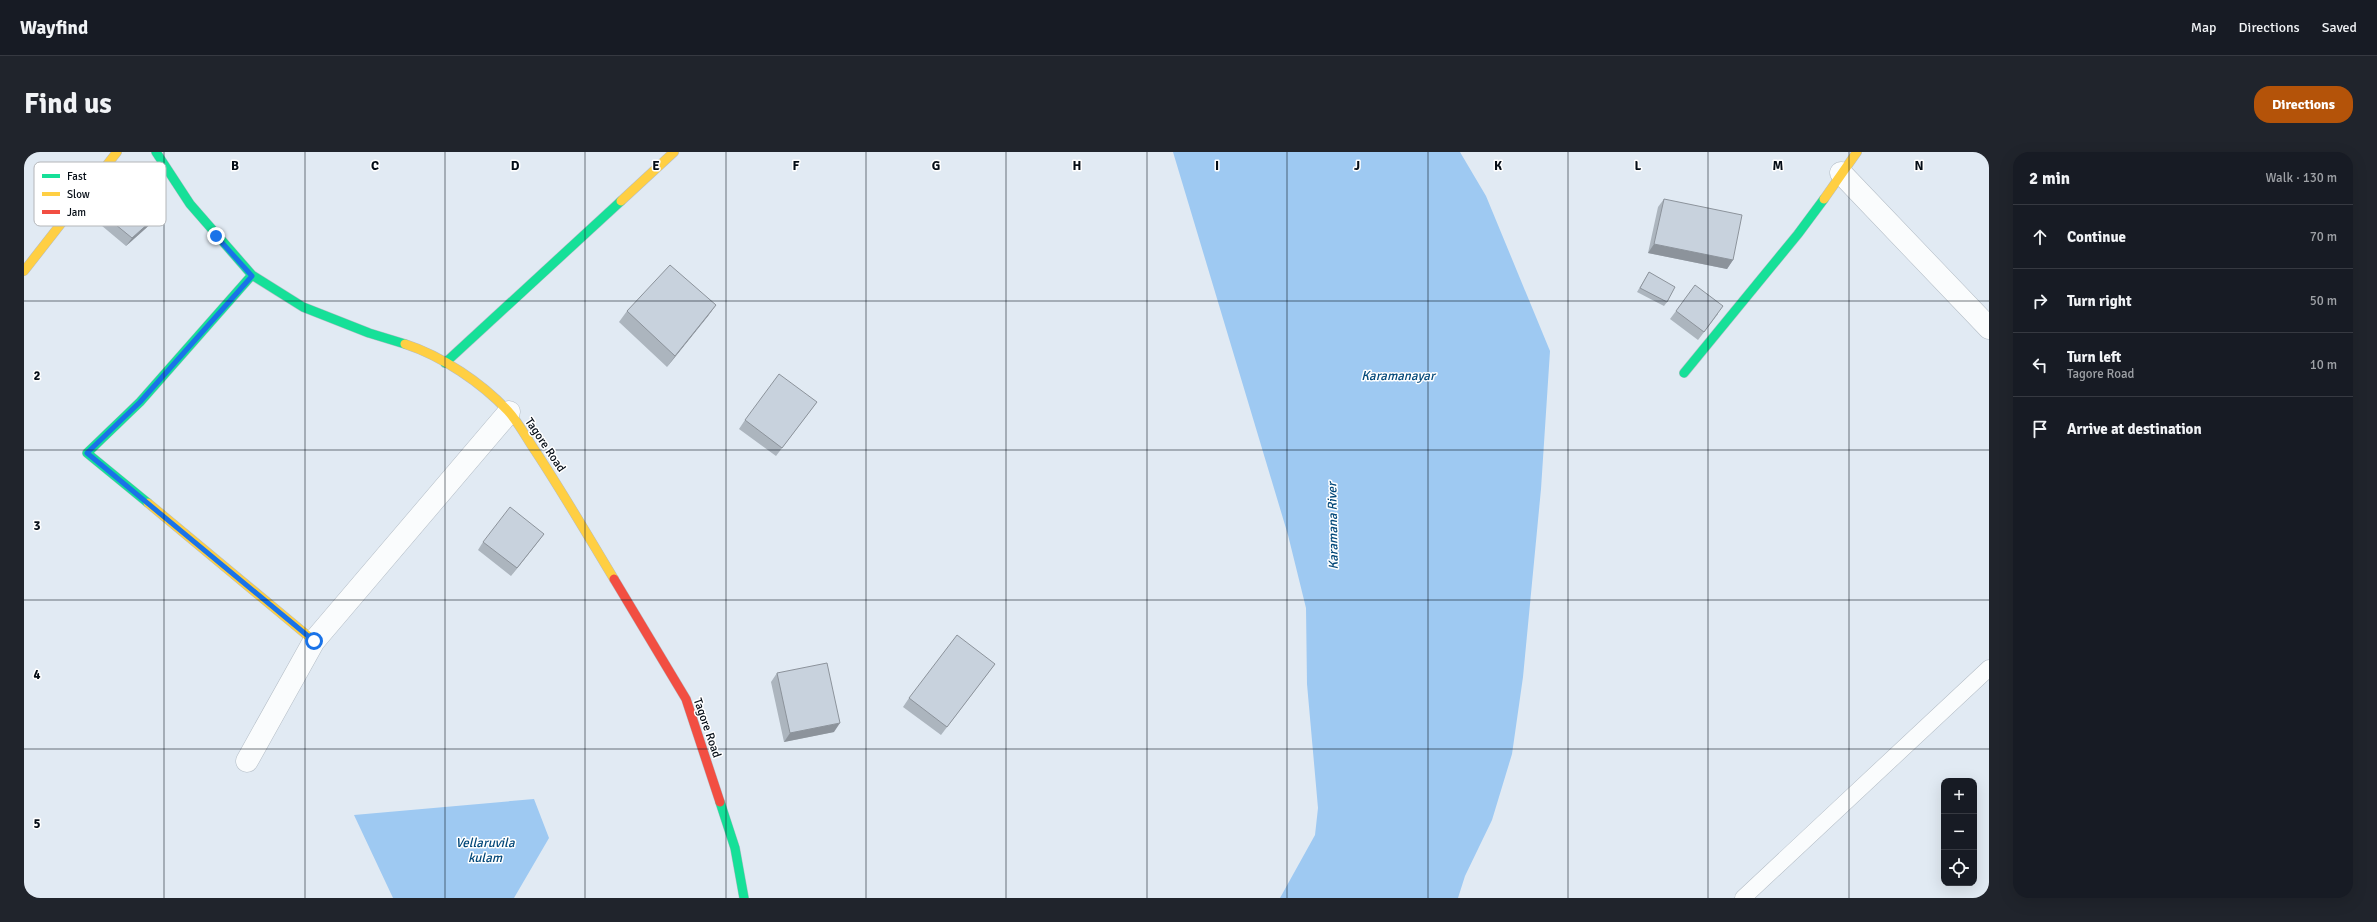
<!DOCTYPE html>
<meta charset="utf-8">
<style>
:root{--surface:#171b24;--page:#20242c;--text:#f1f3f6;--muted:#9ea1a6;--line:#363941;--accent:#b45309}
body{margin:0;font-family:Signika,sans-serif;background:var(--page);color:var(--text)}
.controls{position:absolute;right:12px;bottom:12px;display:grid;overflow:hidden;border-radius:8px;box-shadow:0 4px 16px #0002}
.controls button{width:36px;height:36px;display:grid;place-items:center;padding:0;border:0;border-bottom:1px solid var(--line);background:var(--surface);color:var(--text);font:20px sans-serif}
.stop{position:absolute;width:12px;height:12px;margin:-9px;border:3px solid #1a73e8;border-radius:50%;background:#fff}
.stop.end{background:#1a73e8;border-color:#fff;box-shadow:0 1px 4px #0008}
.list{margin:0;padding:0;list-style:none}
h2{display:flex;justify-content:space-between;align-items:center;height:52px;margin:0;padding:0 16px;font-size:17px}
h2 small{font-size:13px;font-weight:400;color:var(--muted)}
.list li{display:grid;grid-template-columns:26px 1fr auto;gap:12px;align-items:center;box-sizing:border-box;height:64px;padding:0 16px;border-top:1px solid var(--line)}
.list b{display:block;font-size:15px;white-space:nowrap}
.list p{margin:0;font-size:13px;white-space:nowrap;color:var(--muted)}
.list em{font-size:13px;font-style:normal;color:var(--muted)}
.icon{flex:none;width:22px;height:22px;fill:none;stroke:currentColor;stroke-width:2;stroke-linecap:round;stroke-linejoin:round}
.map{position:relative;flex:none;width:1965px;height:746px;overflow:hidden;border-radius:16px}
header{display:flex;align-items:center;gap:24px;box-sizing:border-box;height:56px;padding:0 20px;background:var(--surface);border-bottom:1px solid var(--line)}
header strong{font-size:19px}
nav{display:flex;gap:22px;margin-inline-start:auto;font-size:14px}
.intro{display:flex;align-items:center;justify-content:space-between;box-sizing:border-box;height:96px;padding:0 24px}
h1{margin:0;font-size:28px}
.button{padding:10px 18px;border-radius:16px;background:var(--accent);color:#fff;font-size:14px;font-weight:700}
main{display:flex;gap:24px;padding:0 24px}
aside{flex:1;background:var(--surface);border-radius:16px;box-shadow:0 4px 16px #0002}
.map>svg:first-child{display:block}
.water{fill:#9ec9f2}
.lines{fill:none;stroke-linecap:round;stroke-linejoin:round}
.lane-casing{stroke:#b4bdc6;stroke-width:17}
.street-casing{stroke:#b4bdc6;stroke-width:23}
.fast-casing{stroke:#b4bdc6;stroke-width:10}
.slow-casing{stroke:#b4bdc6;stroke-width:10}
.jam-casing{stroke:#b4bdc6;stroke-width:10}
.lane{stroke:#fafcfd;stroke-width:16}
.street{stroke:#fafcfd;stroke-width:22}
.fast{stroke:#16e098;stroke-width:9}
.slow{stroke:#ffcf43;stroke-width:9}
.jam{stroke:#f24e42;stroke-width:9}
.wall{fill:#acb5be}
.shaded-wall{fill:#8c939b}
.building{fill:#c8d2dd;stroke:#8c939b}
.route{stroke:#1a73e8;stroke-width:5}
.grid{fill:none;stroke:#050d16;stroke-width:1;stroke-opacity:0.55}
.labels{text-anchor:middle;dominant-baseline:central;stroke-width:3;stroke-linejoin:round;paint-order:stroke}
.street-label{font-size:12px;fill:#050d16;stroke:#fff}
.water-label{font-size:13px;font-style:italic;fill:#034879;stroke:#fff}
.key{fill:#fff;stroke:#b4b6b9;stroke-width:1}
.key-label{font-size:11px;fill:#050d16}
.grid-label{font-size:13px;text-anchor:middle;font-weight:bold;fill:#050d16;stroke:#fff;stroke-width:3;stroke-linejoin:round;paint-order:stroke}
</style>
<header>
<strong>Wayfind</strong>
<nav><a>Map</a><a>Directions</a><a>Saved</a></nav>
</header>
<div class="intro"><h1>Find us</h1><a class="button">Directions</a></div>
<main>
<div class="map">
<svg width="1965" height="746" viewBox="0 0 1965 746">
<rect width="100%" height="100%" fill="#e1eaf3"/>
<path class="water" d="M1149 0H1436L1462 44 1526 199 1517 337 1499 525 1488 602 1468 668 1441 724 1434 746H1256L1291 683 1294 656 1283 532 1282 456 1264 383Z
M510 647 525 686 490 746H369L330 663Z"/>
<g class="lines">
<g class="lane-casing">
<path id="lane" d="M1719 746 1965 516"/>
</g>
<g class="street-casing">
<path id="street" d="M1817 21 1965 176
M223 609 290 489 485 260"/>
</g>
<g class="fast-casing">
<path id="fast" d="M132 0 166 52 228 123 279 155 345 181 381 192
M421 211 597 49
M1660 221 1774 82 1800 47
M124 351 63 301 116 250 228 123
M696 650 711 696 720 746"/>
</g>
<g class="slow-casing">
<path id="slow" d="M1800 47 1833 0
M597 49 650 0
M0 119 93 0
M381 192C418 204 458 231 484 259 495 271 503 287 512 300 539 341 564 384 590 427
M124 351 290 489"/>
</g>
<g class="jam-casing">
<path id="jam" d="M590 427 662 547 696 650"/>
</g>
<use href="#lane" class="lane"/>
<use href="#street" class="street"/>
<use href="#fast" class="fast"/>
<use href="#slow" class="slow"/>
<use href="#jam" class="jam"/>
</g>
<path class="wall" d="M1640 47 1709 108 1703 117 1624 101 1634 55Z
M64 50 136 61 130 69 102 94 59 58Z
M1625 120 1643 150 1640 154 1613 140Z
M692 153 684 164 643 215 595 170 603 159Z
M1652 159 1694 162 1674 188 1646 167Z
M793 250 752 304 715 277 721 268Z
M520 382 487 424 454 398 459 390Z
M971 512 917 583 879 555 885 546Z
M753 521 810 580 760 590 747 530Z"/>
<path class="shaded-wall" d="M136 61 130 69 102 94 108 86Z
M1630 92 1709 108 1703 117 1624 101Z
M692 153 684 164 643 215 651 204Z
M520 382 514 390 487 424 493 416Z
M816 571 810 580 760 590 766 581Z"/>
<path class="building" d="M102 24 136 61 108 86 64 50Z
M1640 47 1718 63 1709 108 1630 92Z
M646 113 692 153 651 204 603 159Z
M1625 120 1651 135 1643 150 1616 136Z
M1671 133 1699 154 1680 180 1652 159Z
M755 222 793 250 758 296 721 268Z
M486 355 520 382 493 416 459 390Z
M933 483 971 512 923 575 885 546Z
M803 511 816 571 766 581 753 521Z"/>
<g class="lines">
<path class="route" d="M192 84 228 124 116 250 63 301 290 489"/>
</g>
<path class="grid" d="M140 0V746M281 0V746M421 0V746M561 0V746M702 0V746M842 0V746M982 0V746M1123 0V746M1263 0V746M1404 0V746M1544 0V746M1684 0V746M1825 0V746M0 149H1965M0 298H1965M0 448H1965M0 597H1965"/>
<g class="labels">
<g class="street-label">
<text transform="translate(521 293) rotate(56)">Tagore Road</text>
<text transform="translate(683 576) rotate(71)">Tagore Road</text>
</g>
<g class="water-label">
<text x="1374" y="224">Karamanayar</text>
<text transform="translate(1309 374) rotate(-91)">Karamana River</text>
<text x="461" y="691">Vellaruvila<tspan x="461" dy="15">kulam</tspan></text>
</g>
</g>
<rect x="10" y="10" width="132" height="64" rx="6" class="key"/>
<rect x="18" y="22" width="18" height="4" fill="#16e098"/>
<rect x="18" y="40" width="18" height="4" fill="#ffcf43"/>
<rect x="18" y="58" width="18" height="4" fill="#f24e42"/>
<g class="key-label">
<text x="43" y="28">Fast</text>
<text x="43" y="46">Slow</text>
<text x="43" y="64">Jam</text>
</g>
<g class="grid-label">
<text x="211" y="18">B</text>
<text x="351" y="18">C</text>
<text x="491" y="18">D</text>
<text x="632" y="18">E</text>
<text x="772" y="18">F</text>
<text x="912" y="18">G</text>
<text x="1053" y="18">H</text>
<text x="1193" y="18">I</text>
<text x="1333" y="18">J</text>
<text x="1474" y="18">K</text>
<text x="1614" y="18">L</text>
<text x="1754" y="18">M</text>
<text x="1895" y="18">N</text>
<text x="13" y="228">2</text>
<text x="13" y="378">3</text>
<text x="13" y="527">4</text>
<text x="13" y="676">5</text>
</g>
</svg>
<div class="controls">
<button>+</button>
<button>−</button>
<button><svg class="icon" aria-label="locate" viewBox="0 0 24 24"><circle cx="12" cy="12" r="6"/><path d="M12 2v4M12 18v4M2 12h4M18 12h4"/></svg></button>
</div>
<div class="stop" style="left:290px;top:489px"></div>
<div class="stop end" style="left:192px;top:84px"></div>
</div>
<aside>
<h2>2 min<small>Walk · 130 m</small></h2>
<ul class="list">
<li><svg class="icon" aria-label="ahead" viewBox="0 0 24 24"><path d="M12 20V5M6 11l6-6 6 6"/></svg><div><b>Continue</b></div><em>70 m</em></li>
<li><svg class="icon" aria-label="right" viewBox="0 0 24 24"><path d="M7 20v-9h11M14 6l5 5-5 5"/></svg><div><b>Turn right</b></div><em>50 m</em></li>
<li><svg class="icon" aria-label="left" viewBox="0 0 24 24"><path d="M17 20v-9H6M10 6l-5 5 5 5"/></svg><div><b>Turn left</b><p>Tagore Road</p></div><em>10 m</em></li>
<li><svg class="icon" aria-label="arrive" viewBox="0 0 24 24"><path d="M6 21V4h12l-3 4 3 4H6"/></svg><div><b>Arrive at destination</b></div></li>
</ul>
</aside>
</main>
